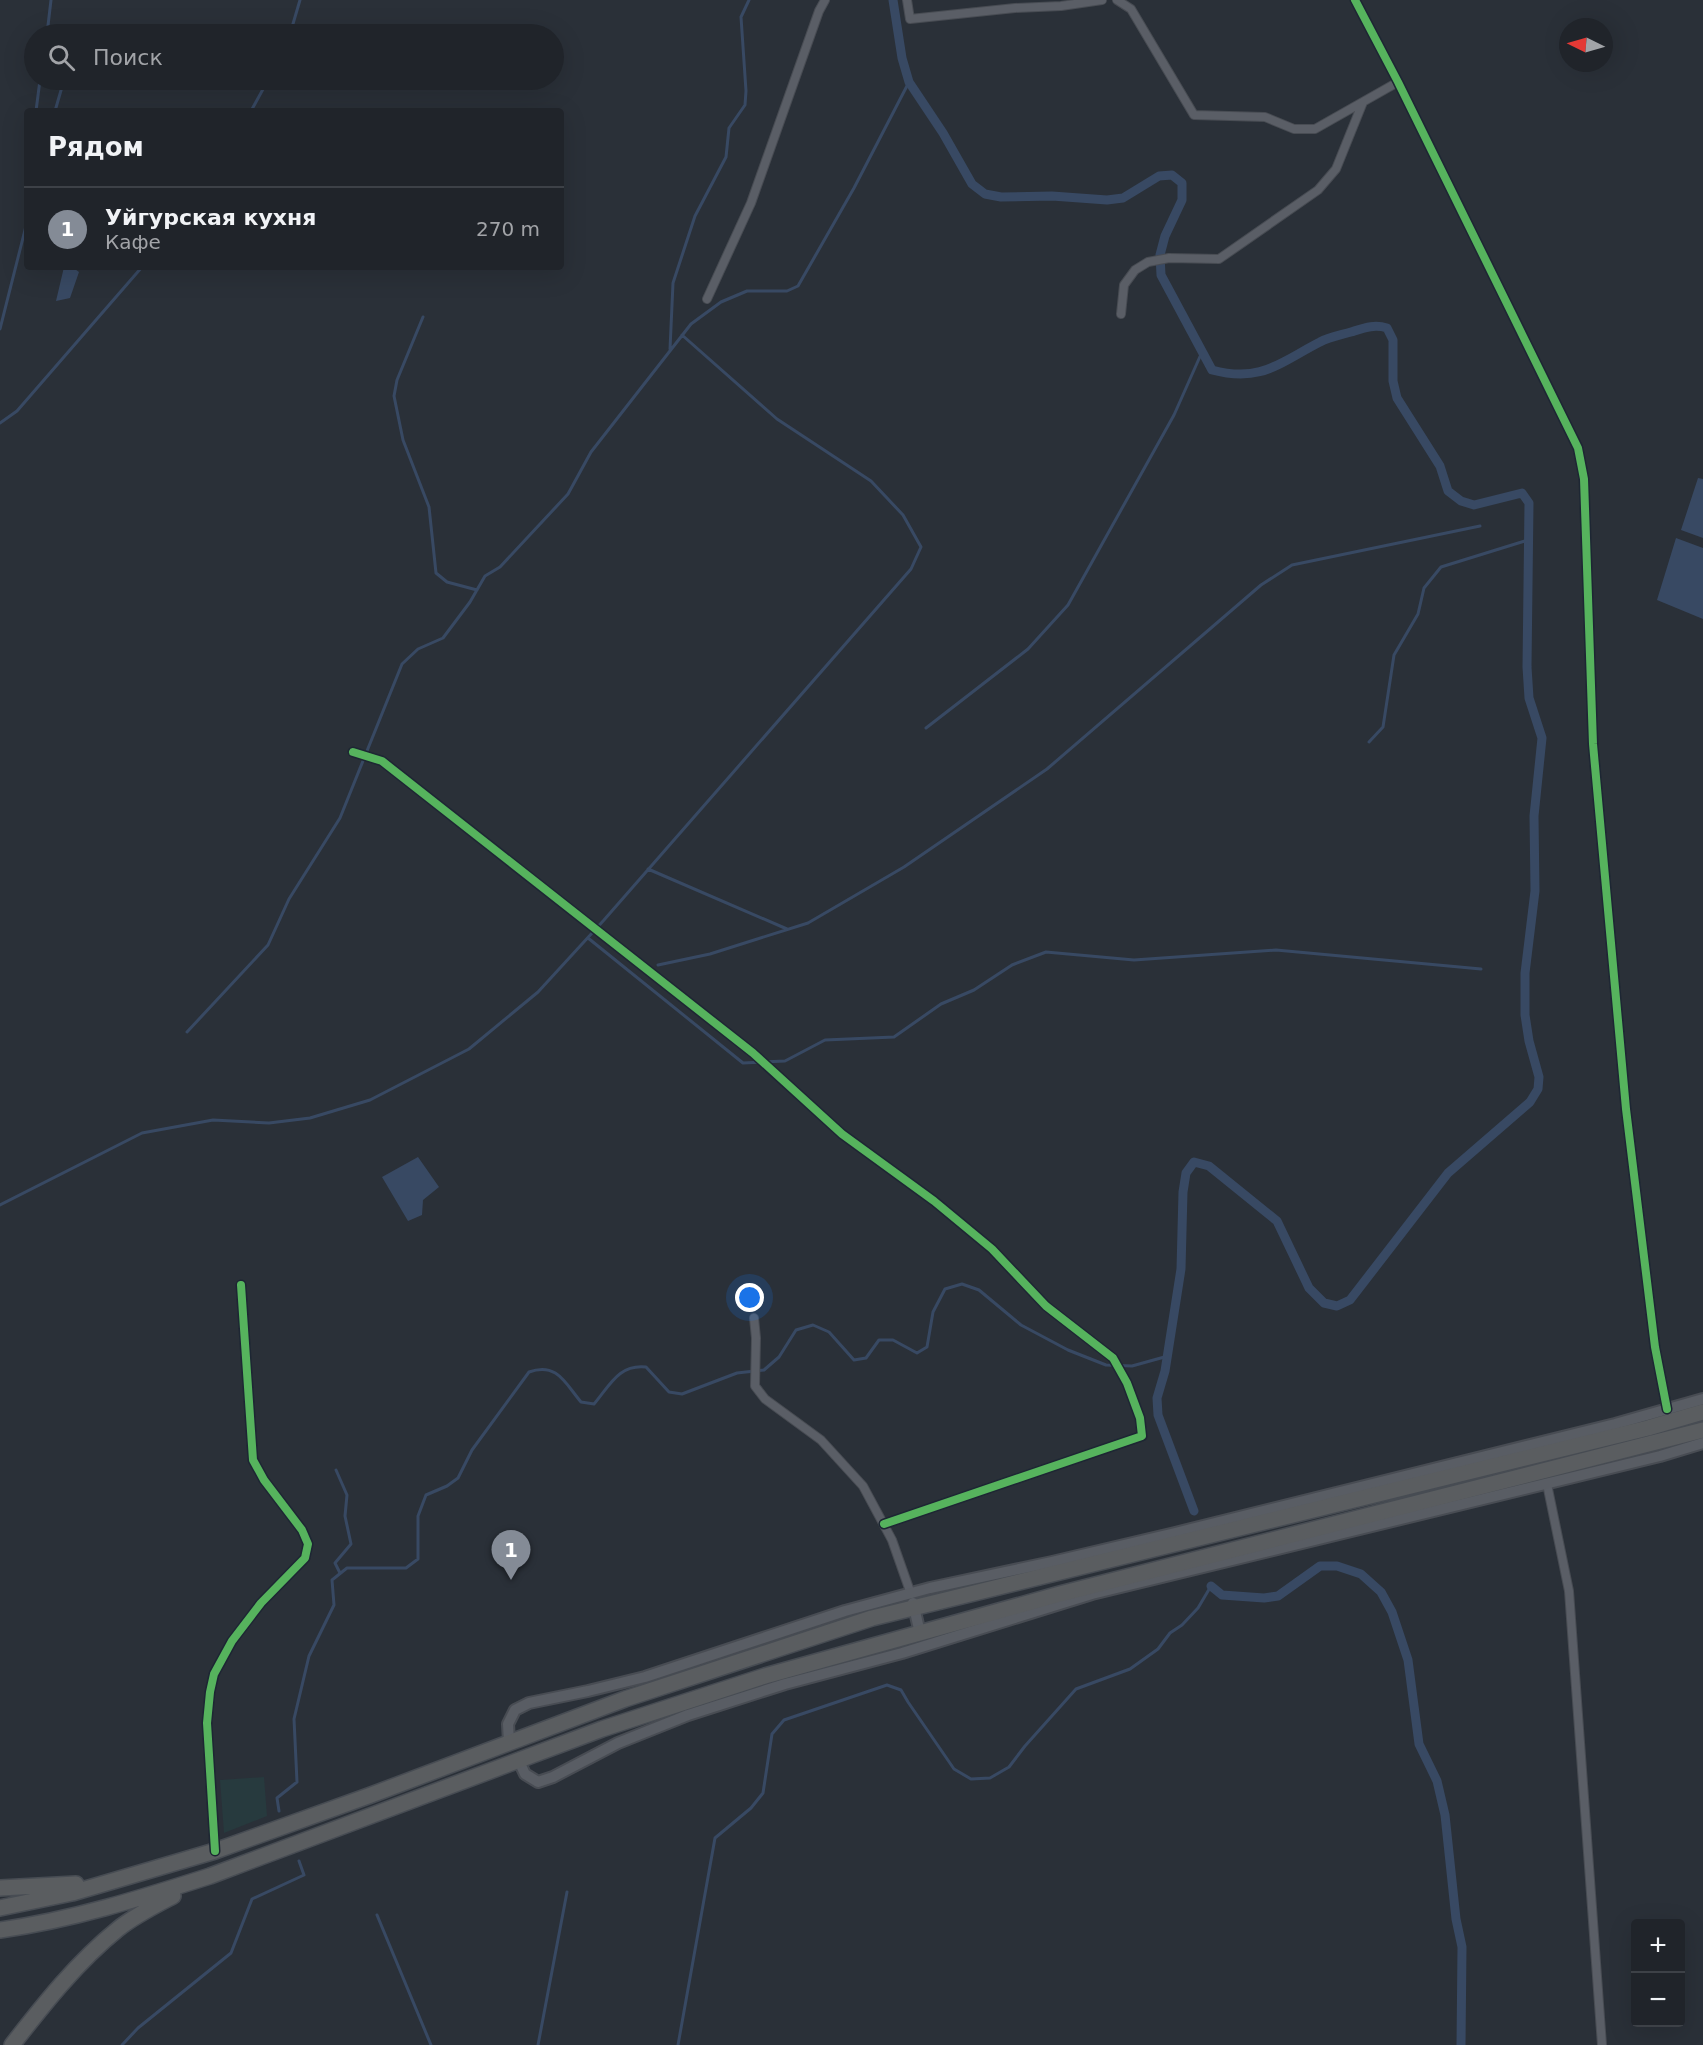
<!DOCTYPE html>
<html lang="ru">
<meta charset="utf-8">
<style>
:root{--surface:#20242a;--page:#2d3036;--text:#f1f3f6;--muted:#a2a4a8;--line:#3d4147;--accent:#848b96}
body{margin:0;font-family:"DejaVu Sans",sans-serif;background:var(--page);color:var(--text)}
.controls{position:absolute;right:18px;bottom:18px;display:grid;overflow:hidden;border-radius:6px;box-shadow:0 6px 24px #0002}
.controls button{width:54px;height:54px;display:grid;place-items:center;padding:0;border:0;border-bottom:2px solid var(--line);background:var(--surface);color:var(--text);font:30px sans-serif}
.compass{position:absolute;left:1559px;top:18px;width:54px;height:54px;border-radius:50%;background:var(--surface);box-shadow:0 6px 24px #0002;rotate:275deg}
.you{position:absolute;left:750px;top:1298px;width:21px;height:21px;margin:-15px;border:4px solid #fff;border-radius:50%;background:#1a73e8;box-shadow:0 0 0 9px #1a73e833}
.badge{display:grid;place-items:center;width:39px;height:39px;border-radius:50%;background:var(--accent);color:#fff;font-size:20px;font-weight:700}
.pin{position:absolute;translate:-50% -50px;filter:drop-shadow(0 2px 3px #0008)}
.pin::after{content:'';position:absolute;top:32px;width:21px;height:18px;background:inherit;clip-path:polygon(0 0,100% 0,50% 100%)}
.list{margin:0;padding:0;list-style:none}
h2{display:flex;justify-content:space-between;align-items:center;height:78px;margin:0;padding:0 24px;font-size:26px}
h2 small{font-size:20px;font-weight:400;color:var(--muted)}
.list li{display:grid;grid-template-columns:39px 1fr auto;gap:18px;align-items:center;box-sizing:border-box;height:84px;padding:0 24px;border-top:2px solid var(--line)}
.list b{display:block;font-size:22px;white-space:nowrap}
.list p{margin:0;font-size:20px;white-space:nowrap;color:var(--muted)}
.list em{font-size:20px;font-style:normal;color:var(--muted)}
.icon{flex:none;width:33px;height:33px;fill:none;stroke:currentColor;stroke-width:2;stroke-linecap:round;stroke-linejoin:round}
.map{position:relative;flex:none;width:1703px;height:2045px;overflow:hidden}
.search{position:absolute;background:var(--surface);box-shadow:0 6px 24px #0002;left:24px;top:24px;width:540px;height:66px;display:flex;align-items:center;gap:15px;box-sizing:border-box;padding:0 21px;border-radius:33px;color:var(--muted);font-size:22px}
.panel{position:absolute;background:var(--surface);box-shadow:0 6px 24px #0002;left:24px;top:108px;width:540px;height:162px;border-radius:6px}
.map>svg:first-child{display:block}
.green{fill:#273a3e}
.water{fill:#384963}
.lines{fill:none;stroke-linecap:round;stroke-linejoin:round}
.stream{stroke:#384963;stroke-width:3}
.canal{stroke:#384963;stroke-width:9}
.street-casing{stroke:#484c53;stroke-width:10}
.secondary-casing{stroke:#484c53;stroke-width:14}
.highway-casing{stroke:#474c53;stroke-width:18}
.street{stroke:#5a5e66;stroke-width:8}
.secondary{stroke:#595d64;stroke-width:10}
.highway{stroke:#5a5d60;stroke-width:15}
.cycleway-casing{stroke:#1d2633;stroke-width:11}
.cycleway{stroke:#56b35d;stroke-width:8}
</style>
<div class="map">
<svg width="1703" height="2045" viewBox="0 0 1703 2045">
<rect width="100%" height="100%" fill="#2a3038"/>
<path class="green" d="M264 1777 267 1816 224 1833 220 1780Z"/>
<path class="water" d="M64 267H72L79 272 70 298 56 301Z
M1698 478 1703 479V538L1681 530Z
M1676 538 1703 548V619L1657 600Z
M418 1157 439 1187 423 1200 422 1215 408 1221 382 1177Z"/>
<g class="lines">
<path class="stream" d="M48 28 54 34
M47 34 51 0
M290 34 300 0
M36 111 40 80
M55 111 64 80
M251 111 268 80
M423 317 397 380 394 396 403 440 429 507 436 573 447 582 477 590
M0 329 27 222
M670 349 673 283 695 216 726 157 729 128 745 105 746 91 741 17 749 0
M0 423 17 411 142 267
M926 728 1028 649 1068 605 1174 415 1202 352
M1369 742 1383 727 1394 655 1418 614 1424 588 1441 567 1528 540
M648 869 787 929
M588 938 743 1063 785 1061 825 1040 894 1037 941 1004 974 990 1012 965 1046 952 1134 960 1276 950 1481 969
M658 965 710 954 808 923 904 867 1047 769 1261 585 1292 565 1480 526
M187 1032 268 945 289 899 340 818 402 664 418 649 443 638 470 602 485 576 500 567 568 494 591 452 691 324 721 302 747 291H787L798 286 854 188 909 82
M0 1205 142 1133 213 1120 269 1123 310 1118 370 1100 469 1049 538 992 604 920 911 569 921 547 903 515 871 481 777 419 682 335
M336 1470 347 1495 345 1516 351 1544 335 1563 340 1573
M279 1811 277 1798 297 1782 294 1719 309 1656 334 1605 332 1580 347 1568H406L418 1559V1516L426 1495 447 1486 458 1478 472 1450 529 1372C557 1362 565 1383 581 1402L594 1404C610 1385 619 1364 646 1367L669 1392 682 1394 737 1373 764 1370 779 1357 796 1330 813 1325 829 1332 854 1360 866 1358 879 1340H893L917 1353 927 1347 933 1312 945 1289 962 1284 979 1290 1021 1325 1068 1350 1106 1365 1132 1366 1168 1356
M377 1915 431 2045
M122 2045 138 2028 231 1953 252 1899 304 1875 299 1861
M538 2045 567 1892
M678 2045 715 1838 751 1808 763 1793 772 1734 784 1720 887 1685 901 1690 908 1702 954 1769 971 1779 990 1778 1009 1767 1025 1746 1076 1689 1130 1669 1158 1649 1170 1633 1182 1625 1198 1608 1211 1586"/>
<path class="canal" d="M893 0 902 58 909 82 943 133 972 184 985 194 1001 197 1052 196 1107 200 1123 198 1159 176 1172 175 1182 183V200L1165 236 1160 255 1161 275 1212 370C1261 383 1279 363 1320 342 1329 337 1341 335 1351 332 1364 328 1374 324 1387 328L1393 340V381L1397 398 1440 466 1448 491 1461 501 1474 505 1522 493 1529 503 1527 667 1529 698 1542 738 1534 816 1535 891 1525 973V1015L1529 1041 1539 1077 1538 1089 1530 1102 1448 1173 1350 1300 1337 1306 1324 1303 1309 1288 1277 1221 1209 1166 1194 1162 1186 1173 1183 1192 1181 1269 1165 1371 1157 1398 1158 1415 1194 1511
M1211 1586 1222 1595 1264 1598 1278 1596 1320 1566H1337L1361 1574 1381 1592 1392 1612 1408 1660 1419 1744 1437 1781 1445 1815 1456 1919 1462 1947 1461 2045"/>
<g class="street-casing">
<path id="street" d="M907 0 910 19 1015 8 1061 6 1102 0
M1117 0 1131 9 1194 115 1265 117 1294 129H1315L1398 82
M1355 0 1398 82 1578 448 1584 479 1593 744 1626 1109 1655 1347 1667 1409
M707 299 751 203 819 11 825 0
M1121 314 1124 285 1135 270 1148 262 1169 258 1219 259 1318 190 1336 169 1363 102
M353 752 382 761 753 1053 842 1134 934 1201 992 1249 1046 1306 1113 1358 1127 1383 1140 1418 1142 1436 884 1524
M754 1318 756 1338 755 1386 765 1399 821 1440 863 1486 892 1540 911 1594
M1547 1484 1569 1591 1602 2045
M215 1851 207 1723 210 1692 214 1674 232 1641 261 1603 305 1558 308 1544 302 1530 264 1480 253 1460 241 1285"/>
</g>
<g class="secondary-casing">
<path id="secondary" d="M913 1603 920 1633
M509 1742 508 1724 515 1710 529 1703 588 1691 645 1677 845 1611 930 1588 1052 1562 1175 1533 1615 1424 1703 1399
M518 1759 525 1774 538 1782 553 1777 618 1743 688 1715 785 1684 902 1653 1092 1594 1660 1456 1703 1443"/>
</g>
<g class="highway-casing">
<path id="highway" d="M0 1888 76 1884
M0 1908 72 1893 215 1851 371 1795 625 1699 872 1618 1648 1428 1703 1412
M0 1930C72 1920 141 1898 210 1876L602 1729 765 1676 1060 1594 1703 1430
M12 2045C44 2004 77 1962 118 1929 134 1916 154 1906 173 1896"/>
</g>
<use href="#street" class="street"/>
<use href="#secondary" class="secondary"/>
<use href="#highway" class="highway"/>
<g class="cycleway-casing">
<path id="cycleway" d="M1355 0 1398 82 1578 448 1584 479 1593 744 1626 1109 1655 1347 1667 1409
M353 752 382 761 753 1053 842 1134 934 1201 992 1249 1046 1306 1113 1358 1127 1383 1140 1418 1142 1436 884 1524
M215 1851 207 1723 210 1692 214 1674 232 1641 261 1603 305 1558 308 1544 302 1530 264 1480 253 1460 241 1285"/>
</g>
<use href="#cycleway" class="cycleway"/>
</g>
</svg>
<div class="controls">
<button>+</button>
<button>−</button>
</div>
<svg class="compass" viewBox="-18 -18 36 36"><path d="M0-13l5 13h-10z" fill="#e53935"/><path d="M0 13l5-13h-10z" fill="#a2a4a8"/></svg>
<div class="you"></div>
<div class="pin badge" style="left:511px;top:1580px">1</div>
<div class="search"><svg class="icon" aria-label="search" viewBox="0 0 24 24"><circle cx="10" cy="10" r="6"/><path d="M15 15l6 6"/></svg>Поиск</div>
<section class="panel">
<h2>Рядом<small></small></h2>
<ul class="list">
<li><span class="badge">1</span><div><b>Уйгурская кухня</b><p>Кафе</p></div><em>270 m</em></li>
</ul>
</section>
</div>
